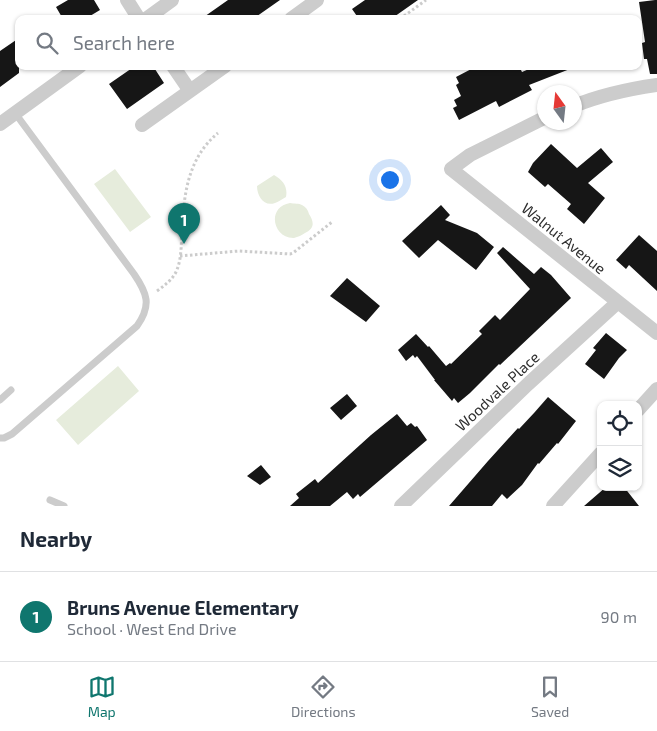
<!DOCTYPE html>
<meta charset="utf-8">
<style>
:root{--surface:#fff;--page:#f2f2f3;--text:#1f2937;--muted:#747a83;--line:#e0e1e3;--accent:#0f766e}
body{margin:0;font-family:"Exo 2",sans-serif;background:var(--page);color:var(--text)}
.controls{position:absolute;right:15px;bottom:15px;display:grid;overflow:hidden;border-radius:10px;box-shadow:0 1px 4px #0004}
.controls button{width:45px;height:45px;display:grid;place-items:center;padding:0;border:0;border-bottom:1px solid var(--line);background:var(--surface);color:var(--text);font:25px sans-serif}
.compass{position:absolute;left:537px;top:85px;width:45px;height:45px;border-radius:50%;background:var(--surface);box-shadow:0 1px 4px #0004;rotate:345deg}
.you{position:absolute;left:389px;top:179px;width:18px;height:18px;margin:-12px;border:4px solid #fff;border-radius:50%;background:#1a73e8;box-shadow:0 0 0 8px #1a73e833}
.badge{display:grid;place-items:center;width:32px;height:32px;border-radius:50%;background:var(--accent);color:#fff;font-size:16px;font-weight:700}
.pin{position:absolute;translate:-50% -41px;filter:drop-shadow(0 1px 2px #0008)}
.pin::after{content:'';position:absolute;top:26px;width:18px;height:15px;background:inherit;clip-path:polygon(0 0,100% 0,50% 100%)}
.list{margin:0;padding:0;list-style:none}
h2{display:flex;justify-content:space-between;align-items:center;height:65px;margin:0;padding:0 20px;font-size:21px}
h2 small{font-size:16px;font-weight:400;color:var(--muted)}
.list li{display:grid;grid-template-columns:32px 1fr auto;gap:15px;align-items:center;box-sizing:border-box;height:90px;padding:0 20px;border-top:1px solid var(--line)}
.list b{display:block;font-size:19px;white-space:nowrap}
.list p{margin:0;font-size:16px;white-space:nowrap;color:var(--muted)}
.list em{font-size:16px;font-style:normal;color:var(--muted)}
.icon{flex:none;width:28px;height:28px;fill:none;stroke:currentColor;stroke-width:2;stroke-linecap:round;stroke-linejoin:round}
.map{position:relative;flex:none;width:657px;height:506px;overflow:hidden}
.search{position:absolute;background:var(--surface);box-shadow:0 1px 4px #0004;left:15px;right:15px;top:15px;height:55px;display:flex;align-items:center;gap:12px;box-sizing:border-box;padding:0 18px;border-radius:10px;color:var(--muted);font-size:19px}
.sheet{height:155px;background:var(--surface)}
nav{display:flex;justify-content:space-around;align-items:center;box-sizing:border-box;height:70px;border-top:1px solid var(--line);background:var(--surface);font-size:14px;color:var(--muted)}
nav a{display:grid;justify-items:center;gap:2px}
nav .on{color:var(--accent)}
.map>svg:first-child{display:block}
.green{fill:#e6ecdc}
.building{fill:#161616}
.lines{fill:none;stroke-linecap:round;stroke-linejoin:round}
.path{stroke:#ccc;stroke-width:3;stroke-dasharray:2.5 2.5;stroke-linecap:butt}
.lane{stroke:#ccc;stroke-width:7}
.street{stroke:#ccc;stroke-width:14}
.labels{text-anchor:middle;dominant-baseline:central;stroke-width:5;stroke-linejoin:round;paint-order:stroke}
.street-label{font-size:15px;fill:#2f2f2f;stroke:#fff}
</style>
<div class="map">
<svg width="657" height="506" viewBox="0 0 657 506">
<rect width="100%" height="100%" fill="#fff"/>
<path class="green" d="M115 169 151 217 130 232 94 184Z
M274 175C283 180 288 187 286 197 282 199 278 202 275 203 264 207 257 196 257 186Z
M290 203C294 204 299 203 302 205 306 207 308 210 309 214 314 222 315 228 305 233 302 235 298 237 294 238 273 239 266 207 290 203Z
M118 366 139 391 78 445 56 420Z"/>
<path class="building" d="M68 0H94L100 10 85 19H63L56 7Z
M228 0H280L253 19H201Z
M365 0H418L391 19H359L352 9Z
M655 0H657V74H650L647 59H644L642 43 645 42 639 2Z
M19 38V73L0 87V51Z
M135 66H153L164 83 127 109 109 84Z
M477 66H519L522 72 536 66 575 67 529 85 532 90 499 107 496 101 459 120 453 108 457 106 454 100 461 96 456 85 459 83 456 77Z
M551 144 577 168 601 148 613 162 588 183 605 198 584 224 567 209 571 204 548 184 545 187 528 172 533 163Z
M441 205 450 215 445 220 477 233 494 247 476 270 438 240 419 258 402 241Z
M639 235 657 251V291L629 265 626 269 616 260Z
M503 247 534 274 541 267 551 275 571 298 500 365 499 364 470 393 458 403 454 398 452 401 434 380H435L417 356 415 358 413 355 406 361 398 350 416 334 428 347 429 346 446 366 450 363 451 364 482 334 479 331 495 315 500 320 530 289 497 253Z
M347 278 380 306 366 322 330 296Z
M606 333 627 350 619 358 604 379 585 364 596 350 593 348Z
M347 394 357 406 341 420 330 408Z
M548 397 576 421 558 444 557 443 539 464 538 463 522 485 507 499 502 494 492 506H449L488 461 518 428 519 429 534 413Z
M397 414 407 426 411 423 415 427 417 426 427 440 360 497 358 494 353 499 347 492 330 506H290L299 498 296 494 315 479 318 483 371 435Z
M261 465 271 477 260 485 247 476Z
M606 487H624L639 506H584Z"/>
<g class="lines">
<path class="path" d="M400 19 426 0
M180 256 239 251 290 254 293 253 332 222
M157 291C165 285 172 280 176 272 182 259 181 244 182 230 184 193 188 158 218 133"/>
<path class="lane" d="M0 400 11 390
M0 438H4L12 434 137 326C152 305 147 293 134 274L15 113
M50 500 64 506"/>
<path class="street" d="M127 0 139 19
M146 19 172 0
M291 19 317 0
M173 66 190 91
M574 106C601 95 629 89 657 85
M544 118 470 155 451 169 657 333
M0 124 80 66
M142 125 225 66
M638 410 657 389
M401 506 528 384 618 302
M553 506 601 453"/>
</g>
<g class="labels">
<g class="street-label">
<text transform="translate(564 238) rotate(39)">Walnut Avenue</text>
<text transform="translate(497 391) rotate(-43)">Woodvale Place</text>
</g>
</g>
</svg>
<div class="controls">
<button><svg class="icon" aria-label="locate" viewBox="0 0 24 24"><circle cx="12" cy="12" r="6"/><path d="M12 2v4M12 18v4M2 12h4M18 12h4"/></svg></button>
<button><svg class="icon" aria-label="layers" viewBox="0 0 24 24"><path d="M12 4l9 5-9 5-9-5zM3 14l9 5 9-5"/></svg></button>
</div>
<svg class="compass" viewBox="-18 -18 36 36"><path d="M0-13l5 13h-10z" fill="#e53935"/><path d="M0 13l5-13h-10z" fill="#747a83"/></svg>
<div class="you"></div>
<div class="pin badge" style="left:184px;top:244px">1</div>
<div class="search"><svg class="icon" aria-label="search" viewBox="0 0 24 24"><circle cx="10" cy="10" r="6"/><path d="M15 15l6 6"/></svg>Search here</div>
</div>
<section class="sheet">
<h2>Nearby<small></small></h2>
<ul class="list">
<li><span class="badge">1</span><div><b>Bruns Avenue Elementary</b><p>School · West End Drive</p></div><em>90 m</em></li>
</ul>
</section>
<nav>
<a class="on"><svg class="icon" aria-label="map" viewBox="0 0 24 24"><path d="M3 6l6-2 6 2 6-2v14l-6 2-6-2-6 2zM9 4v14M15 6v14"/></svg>Map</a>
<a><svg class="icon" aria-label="directions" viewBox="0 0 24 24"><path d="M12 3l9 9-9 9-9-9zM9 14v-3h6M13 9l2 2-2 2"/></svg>Directions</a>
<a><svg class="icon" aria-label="saved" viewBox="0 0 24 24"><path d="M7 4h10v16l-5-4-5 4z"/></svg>Saved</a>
</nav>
